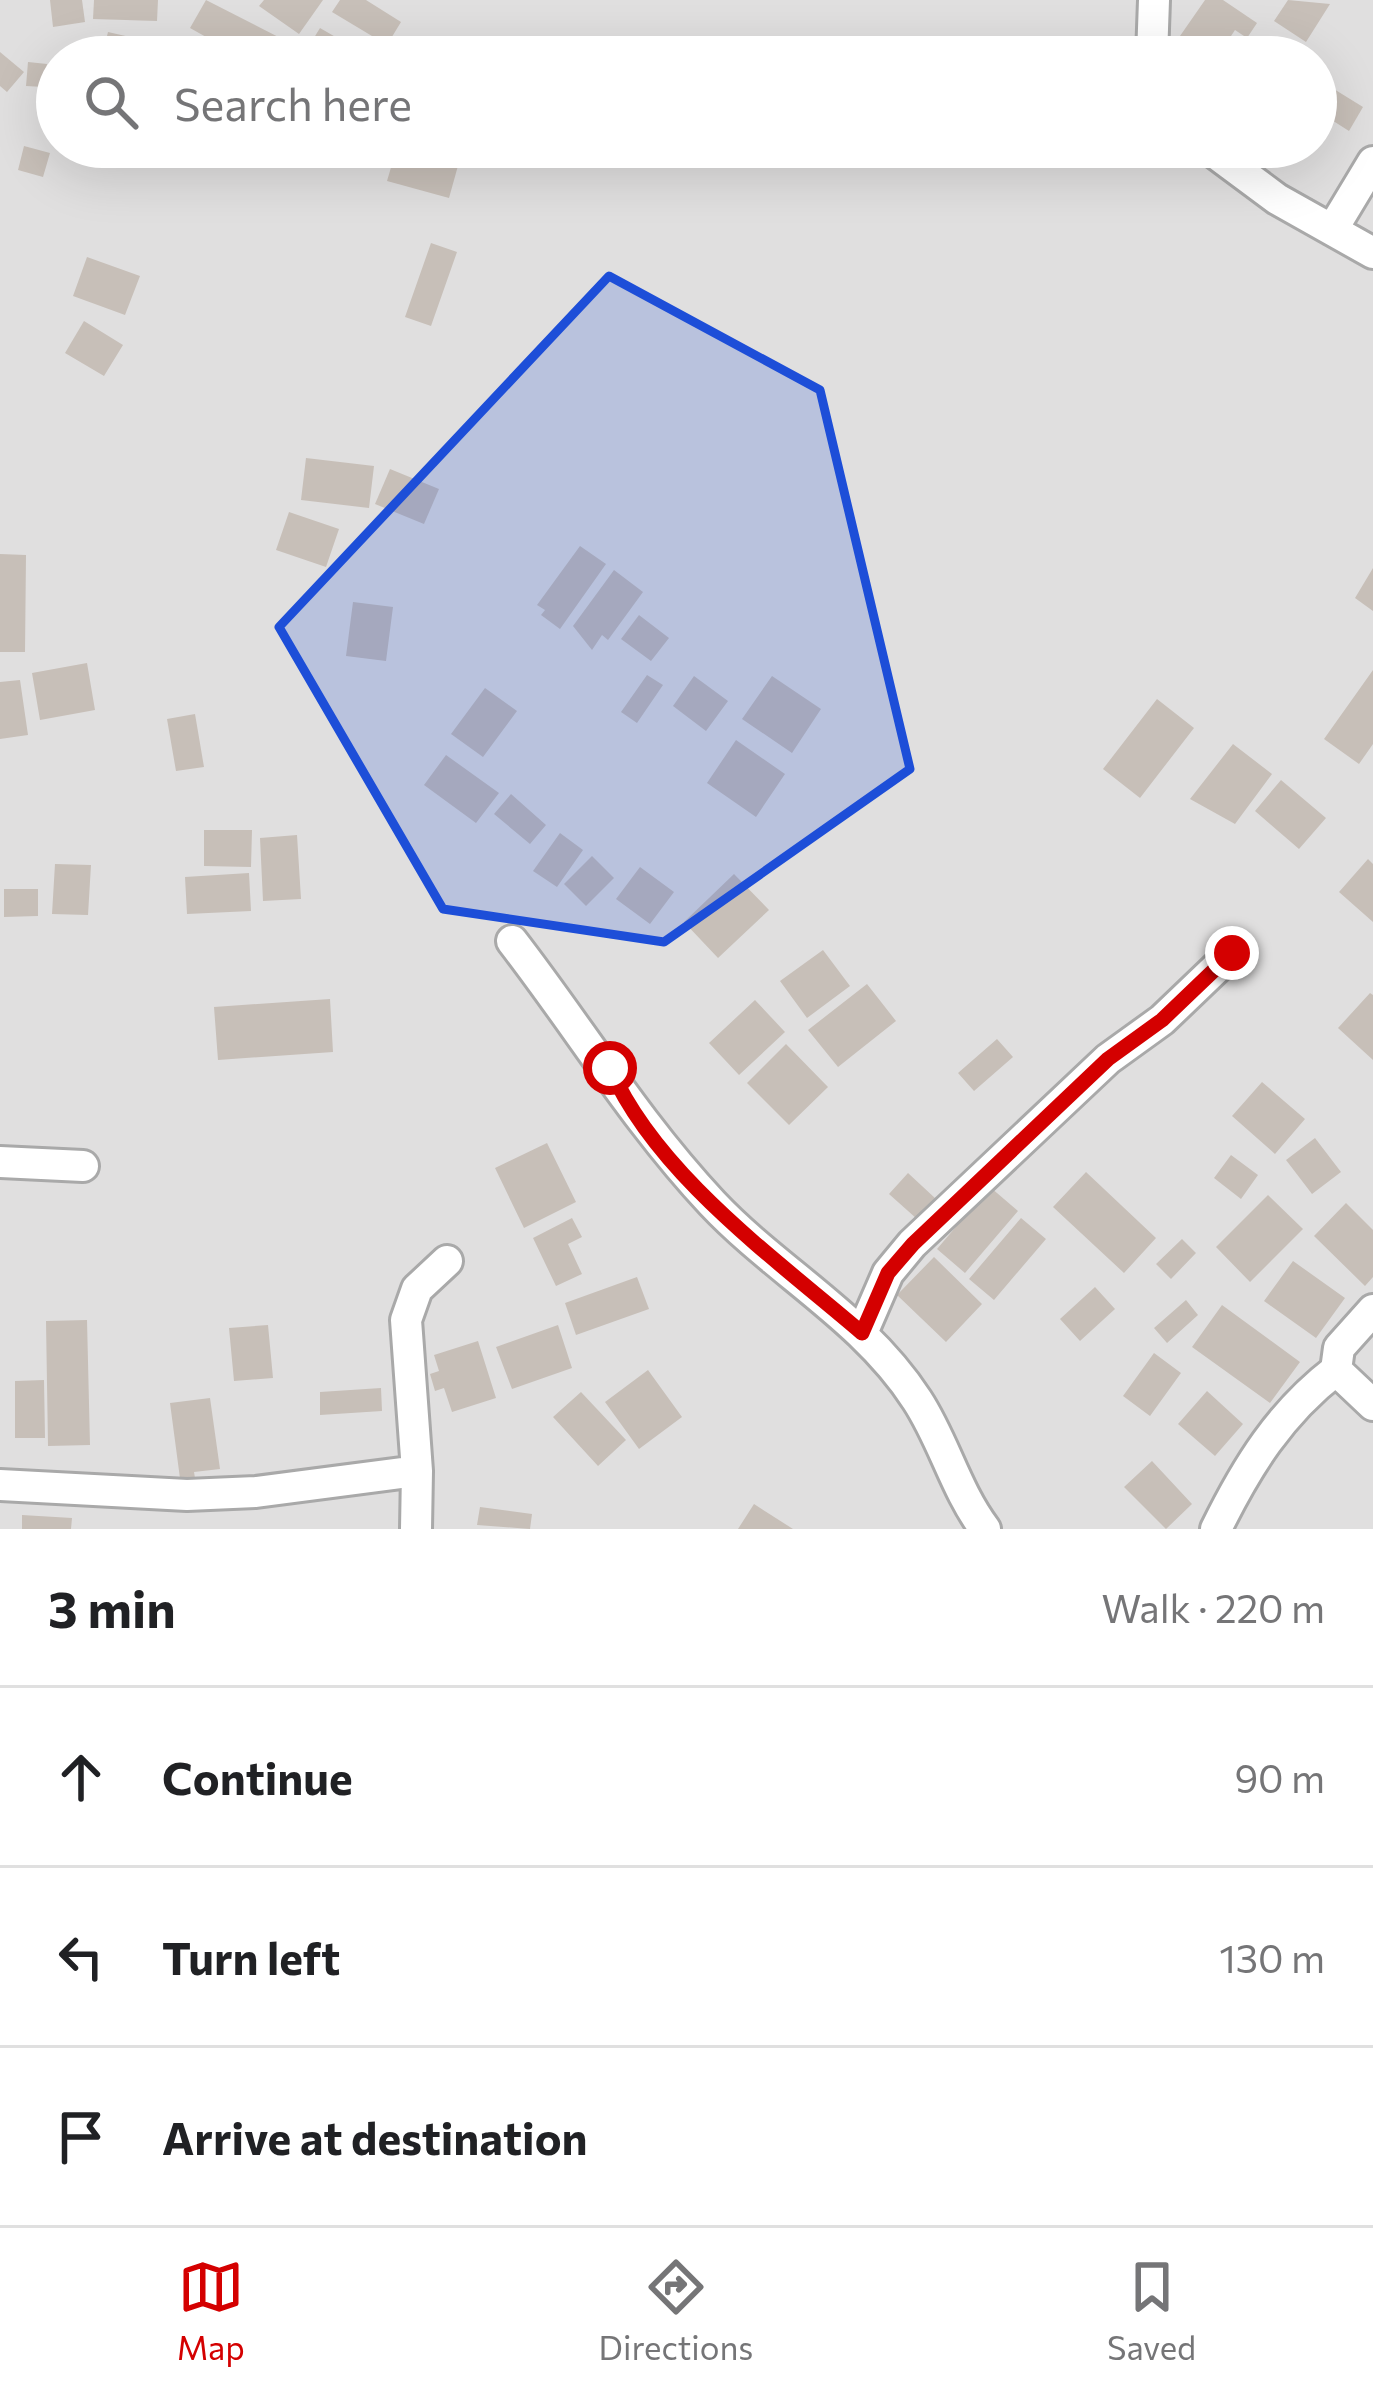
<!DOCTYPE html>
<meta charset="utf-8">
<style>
:root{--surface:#fff;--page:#f6f6f6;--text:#202124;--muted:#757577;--line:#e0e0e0;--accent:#d40000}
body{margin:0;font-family:Commissioner,sans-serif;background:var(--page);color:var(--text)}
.stop{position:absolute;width:36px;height:36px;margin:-27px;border:9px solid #d40000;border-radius:50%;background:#fff}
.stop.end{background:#d40000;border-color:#fff;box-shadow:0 3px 12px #0008}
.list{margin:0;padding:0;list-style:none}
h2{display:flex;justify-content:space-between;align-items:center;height:156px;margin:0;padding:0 48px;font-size:51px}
h2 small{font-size:39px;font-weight:400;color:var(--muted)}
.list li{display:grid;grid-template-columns:78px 1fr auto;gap:36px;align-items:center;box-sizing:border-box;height:180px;padding:0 48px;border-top:3px solid var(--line)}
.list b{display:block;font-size:45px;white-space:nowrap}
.list em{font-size:39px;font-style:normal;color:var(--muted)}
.icon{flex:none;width:66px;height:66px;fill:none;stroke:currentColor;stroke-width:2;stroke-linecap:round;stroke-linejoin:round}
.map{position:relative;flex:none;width:1373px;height:1529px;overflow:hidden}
.search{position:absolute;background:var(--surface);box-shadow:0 12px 48px #0002;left:36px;right:36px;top:36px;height:132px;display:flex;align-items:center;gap:30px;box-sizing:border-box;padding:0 42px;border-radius:66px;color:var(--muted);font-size:45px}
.sheet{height:696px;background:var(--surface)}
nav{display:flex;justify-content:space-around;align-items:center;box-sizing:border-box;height:168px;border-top:3px solid var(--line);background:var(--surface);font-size:33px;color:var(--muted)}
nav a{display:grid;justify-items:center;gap:6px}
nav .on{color:var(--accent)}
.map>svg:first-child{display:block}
.residential{fill:#e0dfdf;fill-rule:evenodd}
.building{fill:#c7bfb8}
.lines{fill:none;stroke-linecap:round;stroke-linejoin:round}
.minor-casing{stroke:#a9a9a9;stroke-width:36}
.minor{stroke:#fff;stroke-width:30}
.route{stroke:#d40000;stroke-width:15}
.marked{fill:#1d4ed8;fill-opacity:0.2;stroke:#1d4ed8;stroke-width:9;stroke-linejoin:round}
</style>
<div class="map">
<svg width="1373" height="1529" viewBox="0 0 1373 1529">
<rect width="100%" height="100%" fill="#f2efe9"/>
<path class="residential" d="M0 0H1373V1529H0ZM57 57H1316V147H57Z"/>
<path class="building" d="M50 0H82L85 22 53 27Z
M94 0H158L157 21 93 19Z
M206 0 292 44 285 57H242L190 28Z
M264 0H323L299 34 259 6Z
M340 0H366L401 22 387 45 332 12Z
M1205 0H1223L1257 23 1247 38 1235 30 1217 57 1180 36Z
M1288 0 1330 4 1306 42 1274 21Z
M320 28 370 57H329L309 46Z
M108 32 156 43 153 57H102Z
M0 52 24 72 7 92 0 86Z
M28 62 47 64 44 87 26 86Z
M1316 78 1363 107 1349 131 1316 110Z
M24 146 50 153 43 177 18 170Z
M397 147H433L461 155 449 198 387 181Z
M431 243 457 252 431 326 405 317Z
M87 257 140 276 125 315 73 296Z
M84 321 123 345 104 376 65 353Z
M306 458 374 466 369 508 301 500Z
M390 469 439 489 424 524 375 504Z
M289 512 339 529 326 567 276 550Z
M580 546 606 564 560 629 541 615 545 610 537 605Z
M0 554 26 555 25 652H0Z
M1373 568V611L1355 598Z
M614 570 643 592 608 640 602 635 592 650 573 626Z
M353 602 393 607 386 661 346 656Z
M639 615 669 638 651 661 621 639Z
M87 663 95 710 40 720 32 673Z
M1373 670V744L1359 764 1324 739Z
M647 675 663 685 637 723 621 712Z
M694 676 728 701 706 731 673 706Z
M772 676 821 709 792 753 742 719Z
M20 680 28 735 0 739V682Z
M485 688 517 711 483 757 451 734Z
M1157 699 1194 728 1140 798 1103 769Z
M195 714 204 767 176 771 167 719Z
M736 740 785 774 756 817 707 783Z
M1233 744 1272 774 1235 824 1190 799Z
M446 755 499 793 476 823 424 785Z
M1281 780 1326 818 1299 849 1255 811Z
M511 794 546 825 530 844 494 814Z
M204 830H252L251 867 204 866Z
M560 833 583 850 557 887 533 871Z
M297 835 301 899 263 901 260 838Z
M592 856 614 878 586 906 564 884Z
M1368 859 1373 864V922L1339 892Z
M55 864 91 865 88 915 52 914Z
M640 867 674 892 650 924 616 899Z
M249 873 251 911 187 914 185 877Z
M734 874 769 910 718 958 684 922Z
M4 889H38V916L4 917Z
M823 950 850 986 807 1018 780 981Z
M867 984 896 1021 838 1067 808 1030Z
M1370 993 1373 995V1060L1338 1028Z
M330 999 333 1052 218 1060 214 1007Z
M755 1000 785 1032 739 1075 709 1043Z
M997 1039 1013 1057 974 1091 958 1073Z
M786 1044 828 1087 789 1125 747 1083Z
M1262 1082 1305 1119 1275 1154 1232 1116Z
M1315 1138 1341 1172 1312 1194 1286 1160Z
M547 1143 576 1202 524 1228 495 1168Z
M1231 1155 1258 1175 1241 1199 1214 1178Z
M1086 1172 1156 1238 1124 1273 1053 1207Z
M908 1173 936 1199 917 1219 889 1194Z
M990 1187 1018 1211 965 1273 937 1249Z
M1268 1195 1303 1229 1250 1282 1216 1247Z
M1346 1203 1373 1230V1277L1365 1286 1314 1236Z
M572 1218 582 1237 568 1244 582 1274 556 1286 533 1238Z
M1021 1218 1046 1239 994 1300 969 1279Z
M1182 1239 1196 1253 1171 1279 1156 1264Z
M934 1257 982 1304 946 1342 897 1295Z
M1293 1261 1345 1298 1316 1338 1264 1301Z
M637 1277 649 1309 576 1335 565 1303Z
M1095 1287 1115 1309 1080 1341 1060 1319Z
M1186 1300 1198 1315 1167 1343 1154 1328Z
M1222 1305 1300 1362 1270 1403 1192 1347Z
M87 1320 90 1445 48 1446 46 1321Z
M268 1325 273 1378 234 1381 229 1328Z
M558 1325 572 1368 512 1389 496 1347Z
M478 1341 496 1398 452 1412 444 1388 435 1391 430 1374 439 1371 434 1355Z
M1154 1353 1181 1373 1150 1416 1123 1396Z
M648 1370 682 1417 639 1449 605 1402Z
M44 1380 45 1438H15V1381Z
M381 1388 382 1411 320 1415V1392Z
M1207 1391 1243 1424 1215 1456 1178 1424Z
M581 1392 626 1440 598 1466 553 1417Z
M210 1398 220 1469 194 1472 196 1484 181 1486 170 1403Z
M1152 1461 1192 1504 1166 1529 1124 1487Z
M754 1504 793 1529H738Z
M480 1507 532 1514 530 1529 477 1525Z
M22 1515 72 1518 71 1529H22Z"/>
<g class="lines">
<g class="minor-casing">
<path id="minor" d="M1152 57 1154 0
M1207 147 1277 199 1373 253
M1332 230 1373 162
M512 941C580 1029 636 1122 712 1203 777 1272 864 1318 917 1400 944 1441 955 1489 985 1529
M0 1162 83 1166
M862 1333 888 1273 912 1244 1108 1059 1162 1020 1232 953
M1336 1370 1373 1405
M417 1471 406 1320 417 1289 447 1261
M0 1485 187 1495 256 1492 417 1471 416 1529
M1216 1529C1247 1466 1280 1413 1336 1370L1339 1348 1373 1310"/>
</g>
<use href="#minor" class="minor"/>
</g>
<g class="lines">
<path class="route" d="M610 1068C656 1174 776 1259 862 1333L888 1273 913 1244 1108 1059 1162 1020 1232 953"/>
</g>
<path class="marked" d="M609 276 820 390 910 769 664 942 443 909 279 627Z"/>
</svg>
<div class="stop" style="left:610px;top:1068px"></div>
<div class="stop end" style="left:1232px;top:953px"></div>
<div class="search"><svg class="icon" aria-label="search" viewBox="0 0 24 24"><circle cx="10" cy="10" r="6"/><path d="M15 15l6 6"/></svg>Search here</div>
</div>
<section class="sheet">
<h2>3 min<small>Walk · 220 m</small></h2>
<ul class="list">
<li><svg class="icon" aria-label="ahead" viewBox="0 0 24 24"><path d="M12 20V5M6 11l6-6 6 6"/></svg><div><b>Continue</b></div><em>90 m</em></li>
<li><svg class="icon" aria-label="left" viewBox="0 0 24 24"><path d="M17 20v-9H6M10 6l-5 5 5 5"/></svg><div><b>Turn left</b></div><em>130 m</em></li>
<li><svg class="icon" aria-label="arrive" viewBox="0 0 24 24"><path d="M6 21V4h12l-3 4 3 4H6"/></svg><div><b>Arrive at destination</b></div></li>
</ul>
</section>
<nav>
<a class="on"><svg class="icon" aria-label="map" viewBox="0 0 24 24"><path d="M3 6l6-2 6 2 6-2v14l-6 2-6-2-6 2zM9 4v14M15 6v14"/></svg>Map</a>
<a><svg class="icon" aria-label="directions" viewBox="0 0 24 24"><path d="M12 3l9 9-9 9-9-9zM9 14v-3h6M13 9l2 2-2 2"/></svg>Directions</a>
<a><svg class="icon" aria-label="saved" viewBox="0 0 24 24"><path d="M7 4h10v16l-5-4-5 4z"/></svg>Saved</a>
</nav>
